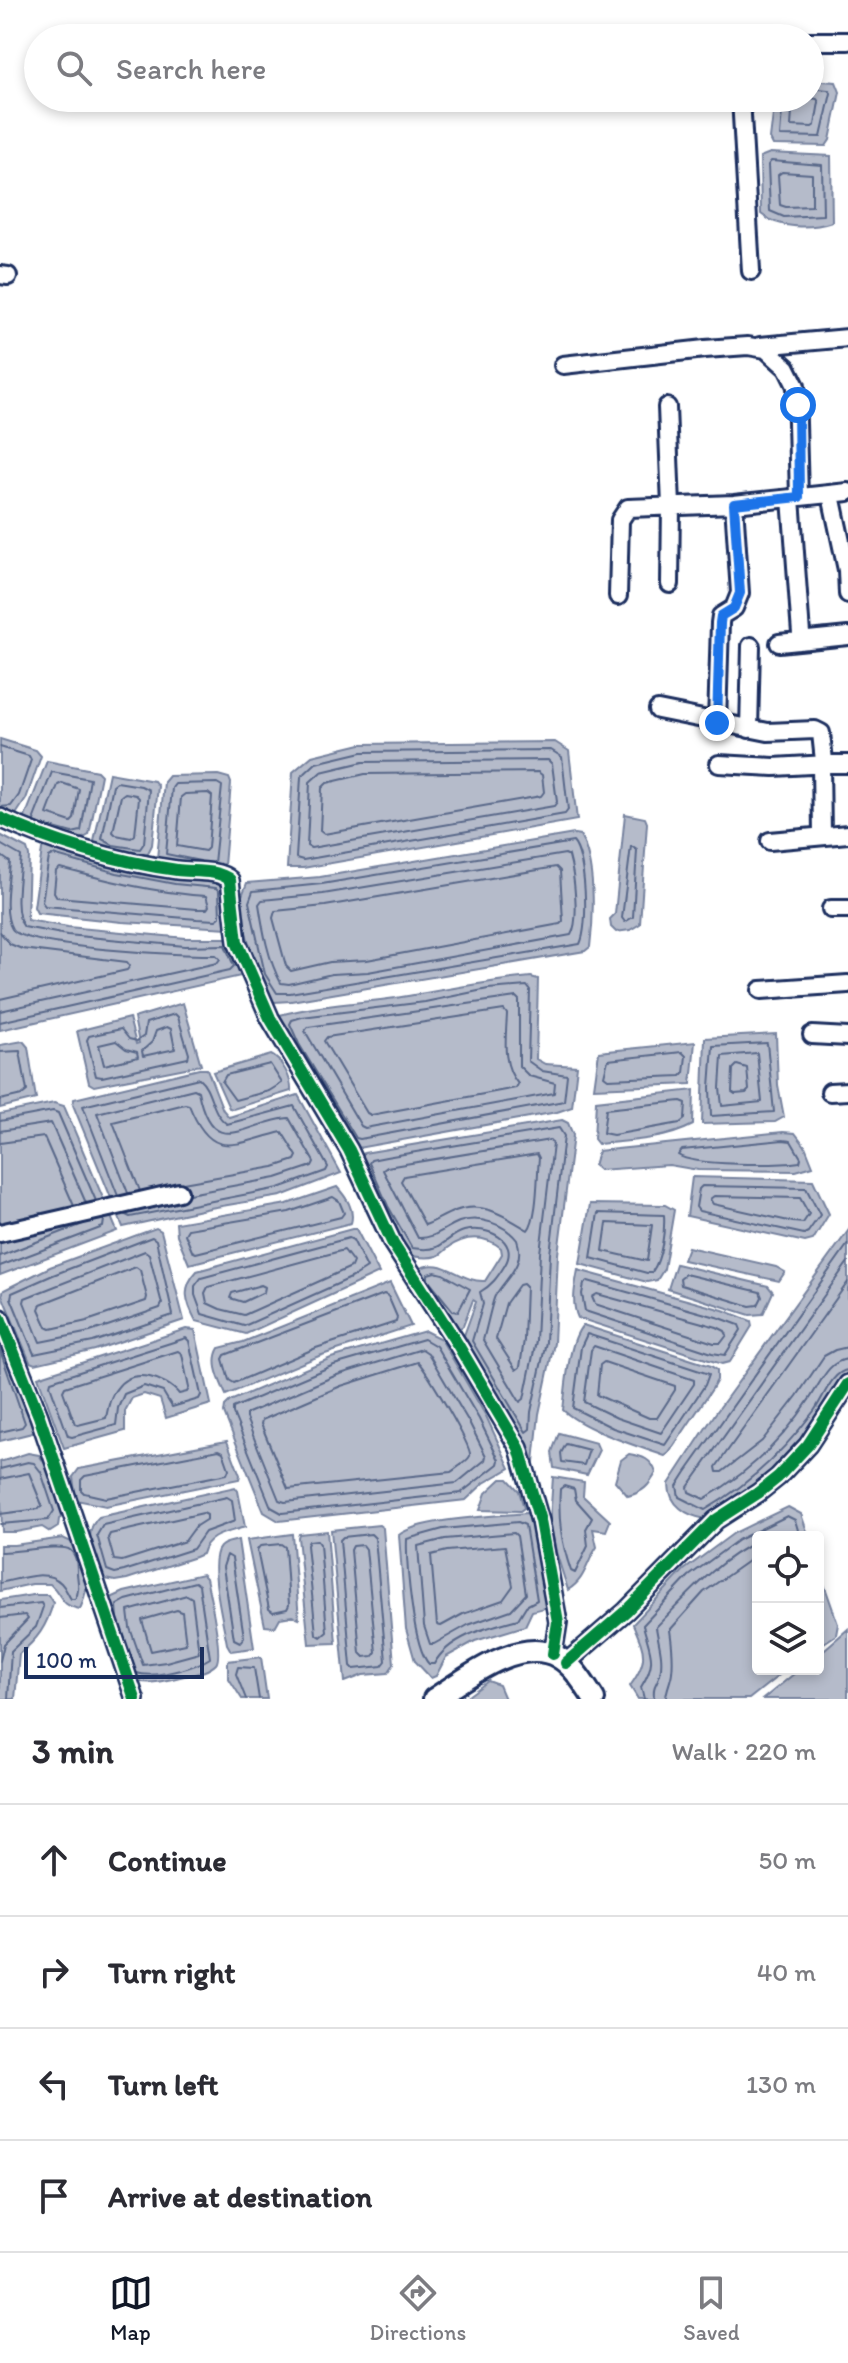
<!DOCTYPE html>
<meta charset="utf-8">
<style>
:root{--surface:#fff;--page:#f2f2f3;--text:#2b2b33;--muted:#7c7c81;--line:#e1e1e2;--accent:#111827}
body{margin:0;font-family:Itim,sans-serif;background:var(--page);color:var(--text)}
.controls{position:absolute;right:24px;bottom:24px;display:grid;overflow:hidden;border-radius:8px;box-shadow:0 4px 12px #0003}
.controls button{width:72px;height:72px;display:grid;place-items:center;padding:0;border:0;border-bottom:2px solid var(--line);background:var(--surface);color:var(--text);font:40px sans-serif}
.scale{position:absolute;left:24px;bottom:20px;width:180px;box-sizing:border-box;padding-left:8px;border:4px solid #1b2f5e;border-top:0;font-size:22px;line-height:28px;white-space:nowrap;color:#1b2f5e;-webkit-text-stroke:6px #fff;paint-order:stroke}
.stop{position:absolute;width:24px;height:24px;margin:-18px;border:6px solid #1a73e8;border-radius:50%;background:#fff}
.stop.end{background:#1a73e8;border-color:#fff;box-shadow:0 2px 8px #0008}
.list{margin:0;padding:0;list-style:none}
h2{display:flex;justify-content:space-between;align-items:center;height:104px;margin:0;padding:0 32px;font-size:34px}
h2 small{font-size:26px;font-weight:400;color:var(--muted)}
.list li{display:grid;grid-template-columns:52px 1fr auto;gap:24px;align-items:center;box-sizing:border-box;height:112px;padding:0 32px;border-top:2px solid var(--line)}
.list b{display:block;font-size:30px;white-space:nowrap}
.list em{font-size:26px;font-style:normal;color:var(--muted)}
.icon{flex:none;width:44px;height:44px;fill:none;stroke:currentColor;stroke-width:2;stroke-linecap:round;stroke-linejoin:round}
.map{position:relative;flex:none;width:848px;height:1699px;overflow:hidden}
.search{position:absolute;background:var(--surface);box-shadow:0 4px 12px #0003;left:24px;right:24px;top:24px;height:88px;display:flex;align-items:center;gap:20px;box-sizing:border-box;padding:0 28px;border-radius:44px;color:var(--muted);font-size:30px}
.sheet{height:552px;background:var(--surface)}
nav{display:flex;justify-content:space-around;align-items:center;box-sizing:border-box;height:112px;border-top:2px solid var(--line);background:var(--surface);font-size:22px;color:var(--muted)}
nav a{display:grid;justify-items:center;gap:4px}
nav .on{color:var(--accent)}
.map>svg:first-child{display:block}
.water{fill:#b5bbca;stroke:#77839f;stroke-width:2}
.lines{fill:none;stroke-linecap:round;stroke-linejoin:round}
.shore{stroke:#596789;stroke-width:2}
.minor-casing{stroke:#1b2f5e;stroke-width:22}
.major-casing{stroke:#1b2f5e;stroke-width:26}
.minor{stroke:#fff;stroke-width:16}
.major{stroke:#fff;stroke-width:20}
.cycleway-casing{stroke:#fff;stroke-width:17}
.cycleway{stroke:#00873e;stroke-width:12}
.route{stroke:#1a73e8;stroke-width:10}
</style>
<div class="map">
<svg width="848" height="1699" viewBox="0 0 848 1699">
<rect width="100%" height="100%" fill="#fff"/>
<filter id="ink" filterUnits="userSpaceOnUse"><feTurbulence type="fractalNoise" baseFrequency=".0125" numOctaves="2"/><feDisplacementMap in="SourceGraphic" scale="16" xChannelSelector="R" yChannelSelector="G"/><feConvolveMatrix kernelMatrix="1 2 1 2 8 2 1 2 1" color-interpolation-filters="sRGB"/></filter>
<g filter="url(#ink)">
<path class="water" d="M810 80 836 82 840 92 830 140 826 146 773 145 770 139 775 98H810Z
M770 153 831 156 832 222C811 229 779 229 761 214L760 157Z
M0 739 36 750 41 756 26 799 15 816 0 814Z
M555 742 569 751 577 820 303 868H287L293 772 312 756 361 744Z
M47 761 97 771 101 775 89 835C70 848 42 831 22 825Z
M109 773 154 781 158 786 152 845 145 859 93 846Z
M218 775 229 778 231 783 224 866 217 872 157 859 164 782 169 776Z
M625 814 645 818 647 823 640 924 630 930 616 932 611 927 610 919 615 914Z
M574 834 580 835C596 864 594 916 590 947L585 951 291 1001 274 1002 258 977 244 925 240 901 247 883 320 877Z
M0 835 27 849 29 856 27 920 68 927 186 938H234L243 970 241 976 0 1030Z
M45 843 221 881 227 887 228 928 122 922 37 913 34 907 42 849Z
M531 977 538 979 536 1059 545 1064 577 1066 572 1107 557 1112 358 1148 350 1144 282 1025 280 1015C318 1005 358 1003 396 998 441 991 485 981 531 977Z
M183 1003 201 1065 94 1086 89 1083 77 1031 129 1018 136 1044 139 1043 134 1018Z
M776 1034 778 1085 784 1117 775 1122 702 1124 705 1038Z
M23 1041 28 1047 36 1099 0 1108V1045Z
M695 1042 691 1084 594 1088 599 1052Z
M271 1055C282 1060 292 1079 291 1091L233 1109 229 1108 213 1072Z
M199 1069H207L223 1110 229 1117 298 1095 341 1173 281 1196 210 1208 123 1227 73 1105 74 1099Z
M694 1090 693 1125C665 1140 629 1141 598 1144L594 1139 596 1101Z
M54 1103 64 1106 117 1231 0 1275V1114Z
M562 1120 568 1123 573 1135 558 1254 554 1343 539 1414 534 1462 530 1460 462 1341 476 1302 473 1300 463 1326 457 1330 415 1271C443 1253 459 1283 485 1281L502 1254 501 1248C485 1235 465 1235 448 1248 443 1252 443 1254 437 1256 427 1259 415 1257 405 1254L361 1158 364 1153Z
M783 1132 795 1133 805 1146 813 1166 796 1171 698 1170 669 1165 599 1170 594 1166 598 1151Z
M692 1177 813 1180 829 1214 813 1240 805 1242 687 1216Z
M337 1187C346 1197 355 1209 351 1223L189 1264 177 1235 176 1223 287 1204Z
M590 1204 665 1205 674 1210 664 1269 657 1280 647 1282 580 1264Z
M156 1228 161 1231 184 1320 95 1350 35 1364 30 1362 2 1295 4 1290 50 1267Z
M352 1229H356L379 1273 246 1334 196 1321C186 1302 181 1288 197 1271Z
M848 1231V1371C817 1434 765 1483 706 1519 687 1516 669 1505 669 1484L715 1414Z
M688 1247 776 1267 785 1272 779 1281 683 1260Z
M676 1264 768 1286 773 1292 763 1314 750 1315 668 1289Z
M578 1270 723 1310 751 1321 752 1326 730 1362 722 1364 709 1360 578 1318C571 1303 575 1286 578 1270Z
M390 1283 411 1326 319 1356 226 1395C220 1380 210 1363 219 1348L243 1342Z
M583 1325 711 1366 717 1370V1380L712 1389 669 1453 665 1456C637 1446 584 1430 563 1410 566 1388 568 1341 583 1325Z
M0 1329 28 1401 35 1429 32 1433 0 1441Z
M186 1329 195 1330 211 1404 166 1418 160 1399 144 1394 132 1398 125 1411V1431L64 1448 38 1377Z
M425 1331 441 1339 486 1416 510 1468 484 1483 466 1500 279 1521 264 1512 224 1413 225 1406 230 1401 331 1358Z
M559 1433 596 1443 599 1450 587 1475 554 1468 552 1452Z
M227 1441 240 1475 239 1479 106 1506 76 1500 73 1477 79 1469Z
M28 1453 39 1455 48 1468 65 1515 59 1519 58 1527 50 1532 42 1527 16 1532H2L0 1462Z
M629 1454C642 1456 652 1459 656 1473 649 1486 643 1492 628 1496L615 1481 621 1460Z
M553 1477 584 1482 583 1496 610 1521 606 1531 593 1529 597 1547C586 1563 586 1579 568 1590L556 1552 550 1520Z
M501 1479H508L519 1491 524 1508 520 1511 480 1510 486 1493Z
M235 1487 238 1491 245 1527C227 1533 207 1534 202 1554L195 1557 127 1579 115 1581 100 1578C95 1558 81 1533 99 1517Z
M788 1507 801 1514 809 1537H758V1669H787L749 1699H638L630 1686C649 1660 645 1652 633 1624L684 1570 734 1533Z
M527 1513 532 1518 548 1607 532 1611 525 1626 475 1641 446 1657 436 1676 431 1678 415 1661 406 1629 399 1535C419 1518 498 1516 527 1513Z
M379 1525 383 1528 394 1664 388 1673 363 1675 345 1682 331 1530Z
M327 1531 336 1643 309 1644 298 1537 299 1534Z
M292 1534 299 1619 292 1616 280 1618 275 1627 265 1626 247 1540Z
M63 1538C64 1539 74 1543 76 1544 92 1558 88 1592 80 1609 58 1605 64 1596 50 1584H32L0 1591V1545H14Z
M238 1540 254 1648 231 1651 227 1644C224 1625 207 1561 220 1547 224 1542 232 1542 238 1540Z
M818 1567 838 1624 836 1635 818 1647Z
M202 1574 206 1578C209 1592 224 1655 216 1664 207 1673 192 1674 180 1677 164 1681 147 1686 131 1679L108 1608 111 1598 124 1592Z
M33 1595H48L53 1603C47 1626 37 1640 19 1654L15 1699H0V1600Z
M848 1629V1699H763L800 1669H818V1655Z
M261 1657 267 1699H242L228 1677V1661Z
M488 1681 499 1685 505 1699H464Z"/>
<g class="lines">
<path class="shore" d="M783 98 780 136 821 137 831 93 828 90 810 88
M793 98 791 126 812 127 815 125 819 102 817 99 810 98
M771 161 822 165 823 215 784 217 770 211 768 165Z
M782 172 812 174V206L786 207 780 205 778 175Z
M0 747 29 756 31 760 19 795 11 806 0 807
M551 750 562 757 568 810 565 814 303 860 296 858 301 777 316 763 362 752Z
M548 760 552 764 557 802 554 806 311 848 307 846 310 782 321 772 363 762Z
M538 772 542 775 544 792 541 796 324 834 320 831 322 788 327 783 365 774Z
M117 782 141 786 149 790 144 843 140 849 113 845 102 839 113 785Z
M62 783 79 789 74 819 71 822 47 814 58 785Z
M125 793 136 795 139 798 135 835 131 838 116 835 113 832 121 796Z
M185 794 208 793 212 796 208 848 205 851 177 846 181 797Z
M42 825 35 822 34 818 52 772 90 779 81 831 72 833 43 825
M573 842C586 856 589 926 580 944L290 993H277L265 974 249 902 253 891 322 884Z
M0 844 21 856C20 874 12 913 24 927L67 935 185 946 225 945 234 966 230 970 0 1022
M631 846 637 850 633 917 625 922 622 918Z
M565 854 569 856C574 874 580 920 571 935L368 972 332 974 289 984 281 983C268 960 263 930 259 904L262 900 323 894Z
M0 855 10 862C9 880 2 912 12 929 24 948 188 956 216 955L220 959 217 963 0 1011
M53 855 117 873 175 884 216 888 219 891 220 917 216 920 197 919 45 906 42 902 49 857Z
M200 861 166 854 172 788 175 784 217 783 222 786 214 863
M556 867 560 871 563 921 560 924 367 960 330 962 291 971 286 966 273 918 275 911 325 906Z
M60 868C109 881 156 893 206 896L209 906 207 909H197L57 897 54 892 56 871Z
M0 932 10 944 22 949 127 962 130 966 127 970 0 999
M527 986 530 990 528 1061 542 1071 567 1075 564 1101 360 1139 356 1138 299 1044 290 1024 292 1020 302 1017 425 1002 488 989Z
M516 997 519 1000V1066L529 1076 555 1083 554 1093 365 1128 361 1126 305 1031 308 1027Z
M504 1010 507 1014C506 1038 501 1064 518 1084L516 1088 371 1115 367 1113 324 1041 327 1037Z
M175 1014 178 1017 189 1054 188 1058 102 1077 96 1076 87 1040 89 1036 121 1029 129 1039 137 1041 144 1036 146 1023Z
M167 1027 171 1029 175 1049 143 1056 142 1051 152 1042 156 1031Z
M116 1041 126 1049 137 1052 138 1057 104 1065 99 1045Z
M767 1043 774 1112 711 1116 710 1087 713 1046Z
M0 1052 20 1051 27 1091 22 1095 0 1100
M682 1052 686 1056 684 1073 681 1076 608 1079 604 1076 608 1060Z
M757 1053 762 1102 722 1106 720 1088 722 1056Z
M270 1064 282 1083 269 1091 235 1100 222 1082 226 1075Z
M737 1065 747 1068 749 1090 746 1093 735 1094 732 1092 733 1069Z
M681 1101 686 1103 685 1119 680 1123 613 1135 603 1133 606 1109Z
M0 1121 53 1111 58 1113 96 1201
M559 1128 564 1136 550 1254 546 1342 531 1412 530 1429 526 1432 472 1341 483 1304 480 1292C492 1285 497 1278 505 1265 520 1240 486 1225 464 1231 453 1234 446 1243 437 1247 430 1250 418 1249 412 1248L388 1206 369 1163 371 1160 386 1157Z
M0 1131 51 1123 86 1203
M550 1140 553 1144 540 1253 536 1341 524 1399 520 1402 483 1340C486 1331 492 1301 495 1296 506 1277 526 1265 517 1240 505 1224 479 1215 459 1222 444 1228 434 1239 418 1238L383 1170 387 1167Z
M783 1140 791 1141 801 1158 800 1162C778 1165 693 1166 678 1155L682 1150Z
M0 1143 44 1137 74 1206
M537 1154 539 1158C537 1176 538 1217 528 1230 506 1217 483 1200 455 1211 444 1215 434 1222 425 1225L401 1181 404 1176Z
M702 1186 806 1188 820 1215 808 1232 804 1234 699 1211 696 1207 699 1189Z
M140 1191 113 1122 185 1104 189 1105C212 1163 235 1143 282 1132L297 1156 295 1160 274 1167 183 1183
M128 1193 97 1113 194 1089 198 1091C212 1163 247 1121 289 1118L314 1162 312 1166 276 1178 189 1194
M118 1196 83 1106 199 1078C213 1090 210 1112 227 1124L294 1106 328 1167 326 1171 279 1188 130 1217 126 1215
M714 1196 800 1198 809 1214 803 1223 793 1222 713 1204 710 1199Z
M333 1197 339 1201 344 1213 341 1217 196 1253 192 1251 185 1234 188 1229 289 1212Z
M598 1213 664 1215C665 1231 662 1258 652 1272L647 1273 591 1258Z
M607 1223 652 1225 647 1261 603 1251Z
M152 1237 156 1240 173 1315 93 1342 34 1354 11 1298 12 1293 53 1275Z
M349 1238 353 1240 367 1268 353 1277 244 1326 202 1314 195 1295V1286L201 1278Z
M848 1244 686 1472 677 1486 679 1497 705 1510C749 1485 784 1451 814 1411 823 1399 832 1371 848 1370
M344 1250 353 1262 351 1267 244 1315 220 1309 207 1303 205 1293 208 1287Z
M145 1251 149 1254 162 1304 160 1308 90 1332 40 1342 24 1302 25 1298Z
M0 1256 83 1224
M848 1262 688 1487 689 1492 704 1499C747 1474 784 1439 811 1397 821 1382 828 1361 848 1359
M0 1266 103 1227 104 1220
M136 1267 140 1270 147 1297 146 1301 87 1321 51 1329 47 1327 39 1309 41 1304Z
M435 1272 443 1274 470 1289 458 1312 453 1311 428 1280V1274Z
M685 1274 760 1292 762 1297 758 1305 750 1306 681 1285 680 1278Z
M588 1281 720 1318 739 1325 741 1330 725 1355 712 1353 585 1311 582 1294 584 1284Z
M848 1282 716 1467 717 1472H722L762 1441 797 1396 824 1356 835 1350 848 1347
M261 1285 265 1287 264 1292 243 1302 230 1298 232 1293Z
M519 1285 523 1284 526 1287 524 1340 520 1367 516 1370 496 1339 506 1303Z
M384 1294 388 1296 397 1317 396 1322 316 1348 234 1383 229 1380 223 1359 225 1355Z
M597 1294 717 1327 725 1331 727 1335 721 1343H714L595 1304 592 1297Z
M587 1334 709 1374 705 1385 665 1445 613 1428 573 1408 581 1347Z
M186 1338 189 1341 201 1395 199 1399 172 1407 163 1392 144 1386 124 1394 118 1408 116 1425 72 1437 68 1436 50 1385 51 1381Z
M424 1339 436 1346 479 1419 499 1460 498 1464 461 1493 282 1513 271 1507 233 1413V1408L334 1365Z
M594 1346 694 1380V1384L661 1433 617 1418 584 1402 591 1350Z
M422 1349 428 1353 470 1424 486 1456 485 1460 457 1483 285 1502 279 1500 246 1418V1414L337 1375Z
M0 1350 25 1423 22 1427 0 1432
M178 1351 182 1354 189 1388 187 1392 179 1394C166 1378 132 1366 117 1388 110 1396 108 1408 106 1418L78 1425 75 1424 63 1391 65 1387Z
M418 1362C426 1370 473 1448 470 1456 468 1461 455 1469 451 1472L288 1489 261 1424 262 1420 341 1386Z
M604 1362 675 1386V1390L657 1418H649L597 1395 600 1365Z
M566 1444 589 1450 584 1465 562 1462 561 1453Z
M219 1450 223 1452 229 1469 227 1474 106 1498 84 1493 81 1490V1480L85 1476Z
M0 1469 28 1462 34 1463 41 1472 54 1511 48 1520 0 1524
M0 1479 29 1473 42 1505 39 1509 0 1514
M564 1486 574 1489 576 1500 592 1518 586 1529 588 1546 575 1573 571 1571C561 1542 558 1519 560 1489Z
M227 1497 232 1500 235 1521 205 1532 193 1549 124 1571 115 1573 107 1570 97 1535 103 1525Z
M203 1513 207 1515V1519L196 1526 185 1541 122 1561 114 1560 108 1538 110 1534Z
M518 1522 525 1525 537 1600 526 1606 518 1619C489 1627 449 1636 434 1664H429C413 1648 406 1563 407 1539L443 1529Z
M514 1533 517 1536 526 1594 511 1610 468 1625 434 1644H430L424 1626 418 1546 445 1539Z
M371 1534 375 1538 386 1661 382 1666 354 1669 351 1666 340 1540 343 1537Z
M317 1540 320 1544 327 1632 321 1637 316 1634 307 1545 309 1541Z
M281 1544 285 1547 289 1605 287 1609 273 1612 269 1609 257 1550 260 1546Z
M363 1545 366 1549 376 1652 373 1656 364 1657 360 1653 351 1550 353 1546Z
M505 1546 513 1586 503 1600 463 1614 441 1626 437 1625 431 1555 447 1551Z
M0 1552C14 1553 62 1543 70 1550 77 1556 77 1565 77 1574 78 1583 80 1591 75 1599H71C67 1593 66 1588 61 1583 46 1568 19 1579 0 1583
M227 1555 232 1558 244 1637 240 1642 234 1639 223 1567Z
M187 1595 192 1598 199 1653 166 1662 143 1665 130 1628 128 1611Z
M0 1608 41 1603 43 1607 36 1627 11 1651 8 1699
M177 1610 182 1612 186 1644 151 1651 142 1620Z
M0 1618 25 1615 28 1619 4 1644 0 1661
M118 1619 117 1605 126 1600 195 1582 199 1585 210 1658C195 1668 153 1679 137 1673
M246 1699 236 1674 238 1667 254 1668 259 1699
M644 1699 641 1687C658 1660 650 1653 643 1625L689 1576 738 1540 787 1516 795 1520 800 1537
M654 1699C653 1683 656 1687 660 1674 664 1657 658 1642 656 1627 688 1595 716 1561 758 1541
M666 1699C666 1689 671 1682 672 1672 674 1657 672 1644 670 1630L704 1592 758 1554"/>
<g class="minor-casing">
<path id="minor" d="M810 41H848
M741 98 751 271
M0 275 8 276
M760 346 848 338
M563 365 705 349 748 346 766 349 787 368 796 386 799 497
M667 407 671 506 670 584
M831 495 847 570 848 594
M791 498 801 634
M618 596 620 520 628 508 734 504 848 492
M779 643 848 636
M658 710 768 732 815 730 821 733 824 761 828 764H848
M717 723 720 623 721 616 734 608 740 593 734 504
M749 729 751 646
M719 764 774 767 828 764
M821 764 822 835
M0 818C53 843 118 862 177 870 193 872 218 869 230 880L237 942 270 1018 349 1150 393 1244 458 1345 519 1448 540 1521 558 1622 553 1654
M770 841 848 834
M831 909H848
M761 990 848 984
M812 1035 848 1037
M830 1092 848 1091
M0 1233 179 1192
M0 1318 39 1416 135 1699
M566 1663 626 1611 716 1520 758 1493 778 1477 808 1445 848 1384"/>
</g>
<g class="major-casing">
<path id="major" d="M434 1699C465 1679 520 1635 558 1657 574 1666 584 1684 594 1699"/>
</g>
<use href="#minor" class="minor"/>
<use href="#major" class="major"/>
<g class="cycleway-casing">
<path id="cycleway" d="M0 818C53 843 118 862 177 870 193 872 218 869 230 880L237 942 270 1018 349 1150 393 1244 458 1345 519 1448 540 1521 558 1622 553 1654
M0 1318 39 1416 135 1699
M566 1663 626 1611 716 1520 758 1493 778 1477 808 1445 848 1384"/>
</g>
<use href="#cycleway" class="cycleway"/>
</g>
</g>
<g class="lines" filter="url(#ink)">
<path class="route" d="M717 723 720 623 721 616 734 608 740 593 734 504 799 497 798 405"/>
</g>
</svg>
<div class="controls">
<button><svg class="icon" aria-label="locate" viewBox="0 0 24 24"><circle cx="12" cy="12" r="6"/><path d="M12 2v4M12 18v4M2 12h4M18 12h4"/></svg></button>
<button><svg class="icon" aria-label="layers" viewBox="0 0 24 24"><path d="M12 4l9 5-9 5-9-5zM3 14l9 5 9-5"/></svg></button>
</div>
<div class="scale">100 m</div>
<div class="stop" style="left:798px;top:405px"></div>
<div class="stop end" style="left:717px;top:723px"></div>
<div class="search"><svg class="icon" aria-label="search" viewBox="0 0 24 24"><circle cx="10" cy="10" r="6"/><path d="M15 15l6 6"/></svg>Search here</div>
</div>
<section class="sheet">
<h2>3 min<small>Walk · 220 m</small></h2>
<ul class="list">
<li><svg class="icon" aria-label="ahead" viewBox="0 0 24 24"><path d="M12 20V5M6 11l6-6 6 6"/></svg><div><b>Continue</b></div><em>50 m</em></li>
<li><svg class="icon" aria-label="right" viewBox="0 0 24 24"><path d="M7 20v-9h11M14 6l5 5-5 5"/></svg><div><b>Turn right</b></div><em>40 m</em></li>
<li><svg class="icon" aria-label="left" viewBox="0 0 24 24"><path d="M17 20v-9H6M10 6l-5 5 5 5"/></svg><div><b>Turn left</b></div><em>130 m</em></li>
<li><svg class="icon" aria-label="arrive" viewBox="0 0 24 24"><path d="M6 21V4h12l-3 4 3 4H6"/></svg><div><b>Arrive at destination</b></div></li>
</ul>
</section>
<nav>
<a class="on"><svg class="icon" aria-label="map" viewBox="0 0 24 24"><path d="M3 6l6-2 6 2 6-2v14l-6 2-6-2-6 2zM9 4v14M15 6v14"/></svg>Map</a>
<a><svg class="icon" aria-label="directions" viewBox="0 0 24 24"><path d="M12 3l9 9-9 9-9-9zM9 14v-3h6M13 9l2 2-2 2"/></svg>Directions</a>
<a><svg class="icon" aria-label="saved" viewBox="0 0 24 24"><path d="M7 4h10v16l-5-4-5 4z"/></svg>Saved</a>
</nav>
